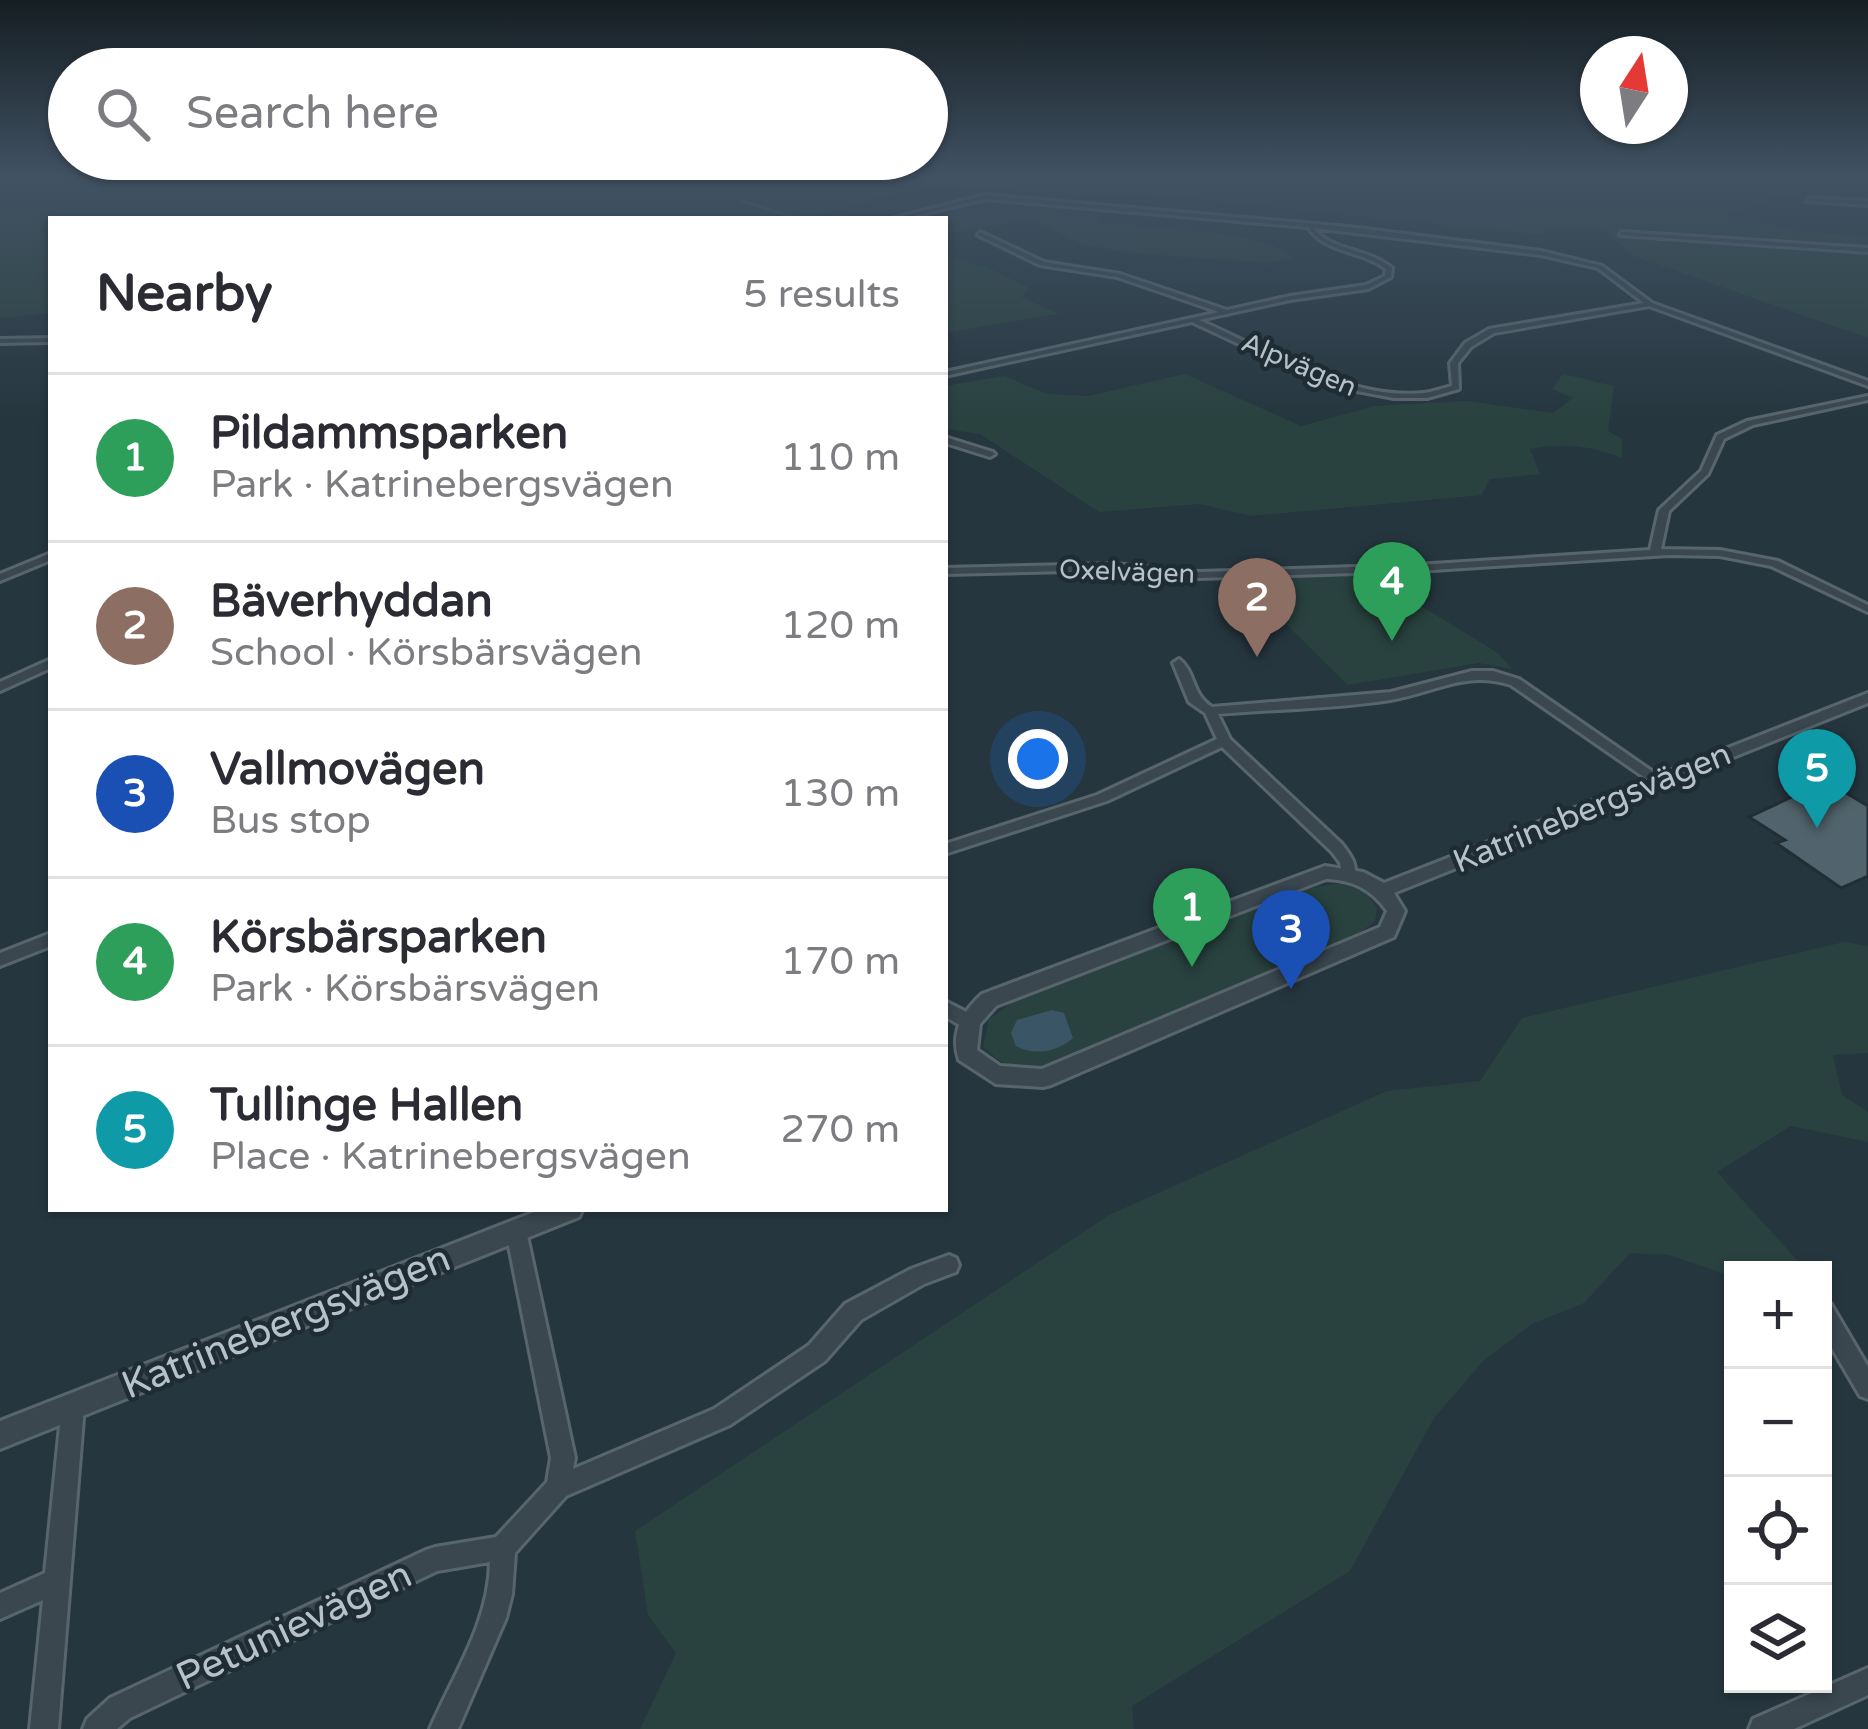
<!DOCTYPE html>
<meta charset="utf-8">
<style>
:root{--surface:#fff;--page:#f7f7f7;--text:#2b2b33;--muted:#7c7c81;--line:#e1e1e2;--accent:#58748b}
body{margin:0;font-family:"Varela Round",sans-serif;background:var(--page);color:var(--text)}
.controls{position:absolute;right:36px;bottom:36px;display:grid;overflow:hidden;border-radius:0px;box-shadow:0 3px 9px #0004}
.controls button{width:108px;height:108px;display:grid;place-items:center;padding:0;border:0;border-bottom:3px solid var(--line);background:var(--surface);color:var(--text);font:60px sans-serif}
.compass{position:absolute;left:1580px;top:36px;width:108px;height:108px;border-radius:50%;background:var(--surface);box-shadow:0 3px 9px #0004;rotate:12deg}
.you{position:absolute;left:1038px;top:759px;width:42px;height:42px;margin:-30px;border:9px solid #fff;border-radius:50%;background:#1a73e8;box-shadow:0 0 0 18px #1a73e833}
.badge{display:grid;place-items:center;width:78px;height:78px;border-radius:50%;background:var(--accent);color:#fff;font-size:39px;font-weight:700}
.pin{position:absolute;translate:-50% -99px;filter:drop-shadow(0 3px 6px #0008)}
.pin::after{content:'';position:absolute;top:63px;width:42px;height:36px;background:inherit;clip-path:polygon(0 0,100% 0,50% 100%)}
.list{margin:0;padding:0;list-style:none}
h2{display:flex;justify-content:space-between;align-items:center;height:156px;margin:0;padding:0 48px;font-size:51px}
h2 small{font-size:39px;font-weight:400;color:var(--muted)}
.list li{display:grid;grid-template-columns:78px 1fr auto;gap:36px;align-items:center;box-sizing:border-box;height:168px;padding:0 48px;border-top:3px solid var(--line)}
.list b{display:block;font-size:45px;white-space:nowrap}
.list p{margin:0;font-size:39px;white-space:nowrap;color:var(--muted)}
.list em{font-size:39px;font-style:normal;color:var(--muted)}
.icon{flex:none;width:66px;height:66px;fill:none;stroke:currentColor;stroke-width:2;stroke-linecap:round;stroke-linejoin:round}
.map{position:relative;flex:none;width:1868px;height:1729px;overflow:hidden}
.search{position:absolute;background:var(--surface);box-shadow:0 3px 9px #0004;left:48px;top:48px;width:900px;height:132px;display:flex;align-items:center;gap:30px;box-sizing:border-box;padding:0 42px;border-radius:66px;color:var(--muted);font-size:45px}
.panel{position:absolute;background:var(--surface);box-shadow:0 3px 9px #0004;left:48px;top:216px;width:900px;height:996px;border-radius:0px}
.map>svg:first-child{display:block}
.green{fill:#29423f}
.water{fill:#3a5666}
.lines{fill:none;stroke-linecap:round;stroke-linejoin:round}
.stream{stroke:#3a5666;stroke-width:3}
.building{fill:#51636c;stroke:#212e36;stroke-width:3}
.minor-casing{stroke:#58656d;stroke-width:6}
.tertiary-casing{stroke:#58656d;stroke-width:6}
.minor{fill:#3a474f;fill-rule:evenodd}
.tertiary{fill:#3a474f;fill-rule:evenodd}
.labels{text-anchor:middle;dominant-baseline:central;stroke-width:9;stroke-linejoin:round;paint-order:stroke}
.far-street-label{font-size:27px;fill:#b6c2ca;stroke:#1f2c34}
.street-label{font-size:33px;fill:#b6c2ca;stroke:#1f2c34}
.near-street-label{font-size:39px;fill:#b6c2ca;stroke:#1f2c34}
</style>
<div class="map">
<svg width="1868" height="1729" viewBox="0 0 1868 1729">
<rect width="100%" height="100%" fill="#26363f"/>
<path class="green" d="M0 178H1868V197L1789 194 1725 216 1805 232 1868 236V338L1633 256 1603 229 1544 226V235L1147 194H1045L929 183 810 219H51V313L0 318Z
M996 202 1099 211V223C1136 227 1276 231 1294 259L1265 263 1132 253 1083 245 1032 219 945 234V219H919Z
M945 256 987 267 1029 288 1022 297 1058 314 945 333Z
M1185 374 1301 426 1375 406 1467 401 1553 413 1573 398 1552 389 1563 374 1614 386 1608 431 1622 439V458C1589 445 1565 443 1530 449L1540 474 1490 479 1482 495 1251 516 1200 504 1099 512 980 434 945 429V386L1004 376 1047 394 1088 396Z
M1369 574 1498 653 1512 669 1479 663 1348 685 1262 600 1246 577Z
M1342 883 1367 893 1377 908 1375 921 1356 936 1042 1066H1006L983 1047 989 1019 1020 997 1293 891Z
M1844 942 1868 946V1053L1833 1055 1842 1095 1868 1112V1142L1791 1126 1717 1172 1806 1270H1733V1277L1669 1255 1630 1253 1584 1303 1532 1324 1483 1361 1434 1418 1350 1571 1132 1706 1134 1729H640L676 1653 648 1615 635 1531 1109 1215 1387 1091 1480 1081 1522 1018Z"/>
<path class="water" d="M1052 1010 1064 1013 1073 1038C1058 1052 1034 1056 1016 1046L1011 1033 1017 1020Z"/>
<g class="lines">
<path class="stream" d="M1056 183 1090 178
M740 200 799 219"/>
</g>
<path class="building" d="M1826 781 1868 806V876L1841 888 1776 843 1785 840 1749 817Z"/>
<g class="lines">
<g class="minor-casing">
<path id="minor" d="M985 195 1349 227 1541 251 1602 266 1652 303 1868 381V386L1649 306 1494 333 1471 347 1458 363 1459 389 1427 398H1394L1357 391 1286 366 1192 322 945 376V372L1219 312 1117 277 1040 265 978 235 980 232 1044 262 1120 274 1227 310 1290 296 1366 285 1385 276 1386 269C1361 250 1324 253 1308 227L985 199 901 219H891ZM1313 228 1541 255 1598 268 1644 303 1489 329 1465 343 1450 363 1452 386C1443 388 1433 392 1424 393 1350 401 1265 349 1199 320L1290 300 1368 289 1391 277 1392 268C1368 248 1333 252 1313 228Z
M1809 198 1868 201V205L1807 201Z
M1622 232 1868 248V252L1620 235Z
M51 338V342L0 343V339Z
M1868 396V400L1753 425 1724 439 1708 474 1669 511 1661 549 1720 550 1778 561 1868 605V612L1771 566 1720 556 1669 555 1417 571 1199 578 1113 570 945 574V568L1113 564 1199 572 1417 565 1650 550 1659 510 1701 471 1717 435 1747 421Z
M945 437 993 452 995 454 990 457 945 443Z
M51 553V560L0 581V574Z
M51 659V668L0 691V682Z
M1179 659C1196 672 1191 694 1212 707L1391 692 1472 671H1493L1519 679 1666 781 1659 785 1654 784 1511 685C1465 670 1434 693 1390 700 1333 709 1275 709 1218 714L1230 739 1342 844C1350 855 1359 865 1353 879H1343L1340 863 1332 852 1222 747 1107 801 945 854V844L1097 795 1217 739 1205 713 1189 702 1173 663Z
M51 933V946L0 966V953Z
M945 1001 976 1017 979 1022 976 1027C965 1031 955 1022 945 1016Z
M516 1221 523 1224 526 1231 575 1458 573 1469 714 1409 809 1345 845 1304 911 1269 949 1255 956 1258 959 1265 956 1272 924 1284 861 1320 825 1361 730 1425 566 1496 515 1553 512 1594 506 1618 458 1729H430C453 1675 489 1623 490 1562L437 1571 130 1718 117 1729H83L87 1719 110 1698 426 1550 435 1547 496 1537 547 1482 551 1458 506 1231 509 1224Z
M1823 1301 1831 1304 1868 1367V1399L1860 1396 1823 1333Z
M73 1395 81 1398 84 1406 58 1729H30L43 1600 0 1619V1593L45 1573 62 1406 65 1398Z
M1868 1668V1695L1794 1729H1749L1753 1719Z"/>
</g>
<g class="tertiary-casing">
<path id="tertiary" d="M1868 693V703L1394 893 1405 911 1394 937 1051 1085 1043 1087 996 1084 959 1060C950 1034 962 1012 982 994L1325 866 1363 872 1384 883ZM1326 879C1353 880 1371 889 1387 911L1380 927 1042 1069 1000 1066 977 1050 980 1024 996 1006Z
M542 1209H583L579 1217 0 1449V1421Z"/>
</g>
<use href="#minor" class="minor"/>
<use href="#tertiary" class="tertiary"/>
</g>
<linearGradient id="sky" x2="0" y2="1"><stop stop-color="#151e23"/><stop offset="0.42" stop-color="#415263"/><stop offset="1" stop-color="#415263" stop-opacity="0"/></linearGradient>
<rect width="1868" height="420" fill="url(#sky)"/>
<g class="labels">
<g class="far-street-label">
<text transform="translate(1299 365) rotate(23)">Alpvägen</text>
<text transform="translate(1127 572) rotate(2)">Oxelvägen</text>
</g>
<g class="street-label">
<text transform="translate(1592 808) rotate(-22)">Katrinebergsvägen</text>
</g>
<g class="near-street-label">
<text transform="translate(286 1322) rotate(-22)">Katrinebergsvägen</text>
<text transform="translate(294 1626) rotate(-25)">Petunievägen</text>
</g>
</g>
</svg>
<div class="controls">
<button>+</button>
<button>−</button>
<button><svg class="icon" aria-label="locate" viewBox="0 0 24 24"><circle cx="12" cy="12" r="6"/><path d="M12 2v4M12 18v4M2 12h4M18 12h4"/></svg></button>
<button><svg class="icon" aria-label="layers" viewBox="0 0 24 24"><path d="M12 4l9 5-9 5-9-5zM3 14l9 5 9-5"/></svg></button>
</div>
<svg class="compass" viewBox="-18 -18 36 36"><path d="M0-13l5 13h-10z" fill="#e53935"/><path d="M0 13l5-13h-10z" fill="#7c7c81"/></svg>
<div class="you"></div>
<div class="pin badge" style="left:1192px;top:967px;background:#2e9e5b">1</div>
<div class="pin badge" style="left:1257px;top:657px;background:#8d6e63">2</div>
<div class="pin badge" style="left:1291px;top:989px;background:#1a4fb4">3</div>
<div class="pin badge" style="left:1392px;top:641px;background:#2e9e5b">4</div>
<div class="pin badge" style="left:1817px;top:828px;background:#0f9aa8">5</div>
<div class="search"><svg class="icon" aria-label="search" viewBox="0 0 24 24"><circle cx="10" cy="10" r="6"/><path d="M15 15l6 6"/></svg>Search here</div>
<section class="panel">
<h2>Nearby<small>5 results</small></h2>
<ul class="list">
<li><span class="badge" style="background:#2e9e5b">1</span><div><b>Pildammsparken</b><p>Park · Katrinebergsvägen</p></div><em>110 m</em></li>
<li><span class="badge" style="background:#8d6e63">2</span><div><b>Bäverhyddan</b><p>School · Körsbärsvägen</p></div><em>120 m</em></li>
<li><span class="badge" style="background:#1a4fb4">3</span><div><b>Vallmovägen</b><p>Bus stop</p></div><em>130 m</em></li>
<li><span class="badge" style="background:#2e9e5b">4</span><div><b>Körsbärsparken</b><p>Park · Körsbärsvägen</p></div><em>170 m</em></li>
<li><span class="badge" style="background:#0f9aa8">5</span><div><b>Tullinge Hallen</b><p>Place · Katrinebergsvägen</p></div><em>270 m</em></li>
</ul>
</section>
</div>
